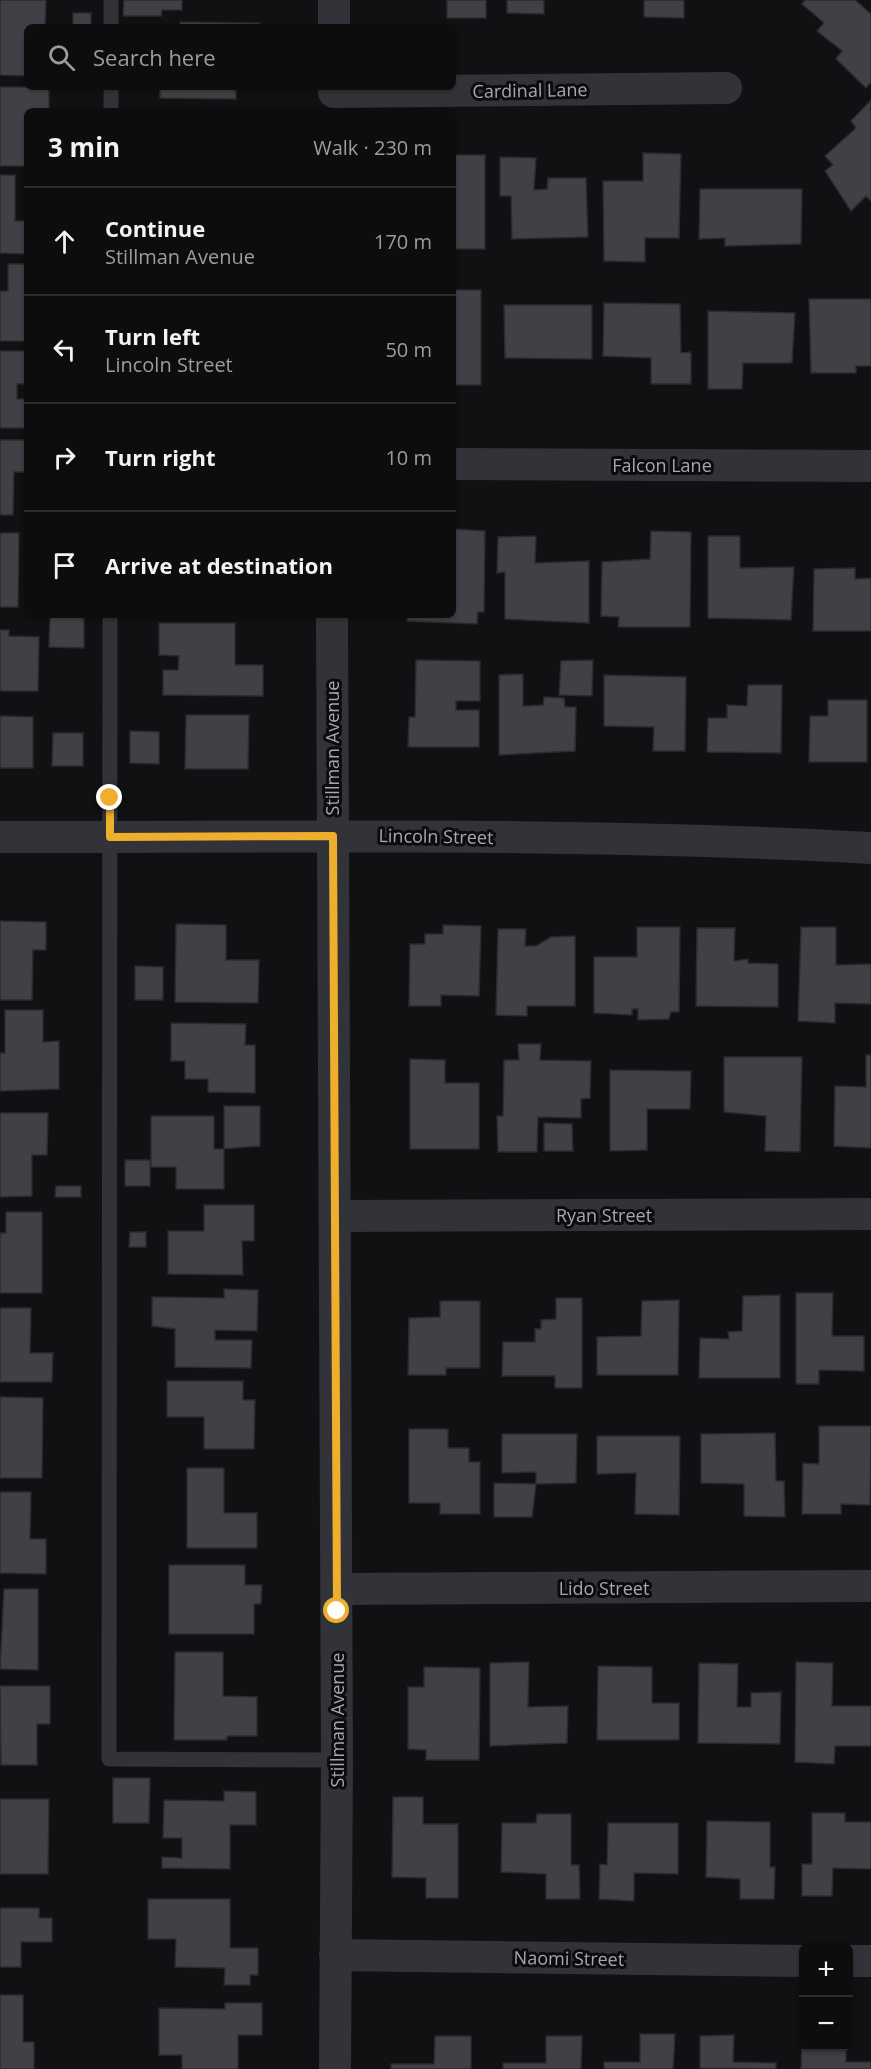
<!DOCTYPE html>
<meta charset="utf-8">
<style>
:root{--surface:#0d0d0e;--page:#1b1b1c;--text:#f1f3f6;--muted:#9a9c9e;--line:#2d2d2e}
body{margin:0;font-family:"Open Sans",sans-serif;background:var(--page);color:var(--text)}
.controls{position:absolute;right:18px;bottom:18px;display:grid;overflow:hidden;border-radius:9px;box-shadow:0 2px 4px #0004}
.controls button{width:54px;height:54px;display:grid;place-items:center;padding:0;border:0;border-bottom:2px solid var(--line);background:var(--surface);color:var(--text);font:30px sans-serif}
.stop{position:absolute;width:18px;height:18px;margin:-14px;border:4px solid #f0ae2d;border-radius:50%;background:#fff}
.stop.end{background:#f0ae2d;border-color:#fff;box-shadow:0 2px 6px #0008}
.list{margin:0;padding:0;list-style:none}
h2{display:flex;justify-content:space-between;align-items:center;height:78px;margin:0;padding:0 24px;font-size:26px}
h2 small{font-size:20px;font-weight:400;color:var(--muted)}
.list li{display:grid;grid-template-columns:39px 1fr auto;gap:18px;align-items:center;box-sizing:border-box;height:108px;padding:0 24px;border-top:2px solid var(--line)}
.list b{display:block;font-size:22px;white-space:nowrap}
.list p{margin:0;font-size:20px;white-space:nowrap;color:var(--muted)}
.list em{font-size:20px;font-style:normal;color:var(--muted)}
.icon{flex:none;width:33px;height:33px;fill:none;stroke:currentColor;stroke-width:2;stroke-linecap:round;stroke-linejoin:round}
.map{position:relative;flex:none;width:871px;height:2069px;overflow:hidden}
.search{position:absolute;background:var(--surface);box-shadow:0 2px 4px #0004;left:24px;top:24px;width:432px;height:66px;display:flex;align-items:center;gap:15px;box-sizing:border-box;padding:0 21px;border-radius:9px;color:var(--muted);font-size:22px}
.panel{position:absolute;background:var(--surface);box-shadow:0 2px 4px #0004;left:24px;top:108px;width:432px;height:510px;border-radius:9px}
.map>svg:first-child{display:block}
.building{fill:#404146;stroke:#2b2b2f;stroke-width:1.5}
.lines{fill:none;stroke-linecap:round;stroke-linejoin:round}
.service{stroke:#323338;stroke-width:15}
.minor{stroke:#323338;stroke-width:32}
.route{stroke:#f0ae2d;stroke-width:8}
.labels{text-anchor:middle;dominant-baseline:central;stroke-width:6;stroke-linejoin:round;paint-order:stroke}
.street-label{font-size:18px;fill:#a3a8b3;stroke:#0c0c0e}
</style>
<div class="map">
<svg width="871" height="2069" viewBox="0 0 871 2069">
<rect width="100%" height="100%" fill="#111113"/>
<path class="building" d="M0 0H46L45 27H27V76L0 75Z
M124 0H182V10H162L161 16H123Z
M447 0H486V18H447Z
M507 0H544V14L507 13Z
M644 0H684V18L644 17Z
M805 0H855L871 14V82L866 88 836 59 842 51 817 31 824 23 802 4Z
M73 13H91V27H73Z
M180 22 260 23V27H180Z
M0 87H49V111H27V166H0Z
M160 87H236V99L160 98Z
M871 100V201L866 196 851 211 825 171 833 165 825 156 856 128 851 121Z
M643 153 681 154 679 238H645V262L604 261 603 181H643Z
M453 155H485V249H454Z
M500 157 536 158 534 190 547 189 548 178H586L588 237 512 239 511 196H500Z
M0 175H15V221H27V254L0 253Z
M700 189H802L801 244 725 246V238L699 239Z
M8 264H27V341H0V291H8Z
M453 290H481V385H453Z
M809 299H871V366H856V373H811Z
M604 303 680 304 681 353 691 352V384H651V358L603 356Z
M504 305H592V359L505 358Z
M708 311 795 313 792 363H743L742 389H708Z
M0 351H27V384H17V399H27V428H0Z
M0 440H27V472H14L13 515H0Z
M453 529 485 531 484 612H478L477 624 407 621V615H453Z
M651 531 691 532 690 627H618L619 617 601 616 602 562 650 559Z
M0 533H19L18 607H0Z
M536 536 535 563 589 561V623L505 619V572L497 573 498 537Z
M708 536H740V568L794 567 791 620 708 618Z
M855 568V579L871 578V631H813L814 569Z
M50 615H84V648L49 647Z
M159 623H235V665H263V696L163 695V670H178L179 656 159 655Z
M0 630H9V636L39 637 38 691H0Z
M416 660 480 661V701H456V710H479V747H408L409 717H415Z
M593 660 592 696 559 695 561 661Z
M523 674V706L543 705 544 697 564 698 565 707H576L575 751 499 755V675Z
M604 675 686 677 685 751H653L654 727 604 726Z
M748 685H782L781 753 707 752 708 718H727V705L747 706Z
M828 700H867V762H809L810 716H828Z
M186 715H249L248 769H185Z
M0 716 33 717V768H0Z
M130 731 159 732V764L130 763Z
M53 733H83V766H52Z
M0 921 46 922V950H33L32 1000H0Z
M176 924 226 925V960H259L258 1003 175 1002Z
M443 925 481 926 479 996 441 995V1006H409L410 944H425V934H443Z
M637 927H680L679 1012H671L669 1019 638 1020V1009H632V1015L594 1013V957H637Z
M801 927H836V965L871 964V1004L835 1003V1023L798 1021Z
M697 928H735L734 961 748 959V963L778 964V1007L696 1006Z
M498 929H526L525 946H536L551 937 575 936V1006H527V1016L496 1015Z
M135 966 163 967V1000H135Z
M5 1010H43V1042L59 1041V1089L0 1091V1053H5Z
M171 1023 246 1024 245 1045H255V1093L208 1092V1079H185V1061H171Z
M518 1044H541L540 1060 591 1061 590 1098 581 1099V1118L538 1117 537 1152H498L497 1116H503L504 1060H519Z
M866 1055H871V1148L834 1146 835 1086 866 1087Z
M724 1057H802L800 1152 765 1151 766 1116 724 1112Z
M410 1059 445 1060V1083H479V1149H410Z
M610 1070 691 1071 690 1109H647V1150L610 1151Z
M224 1106H260V1146L224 1149Z
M0 1113H48L47 1155H32V1196L0 1197Z
M151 1116H214V1149H224V1189H176V1167H151Z
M544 1123 572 1124 573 1151H544Z
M125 1160H150V1186H125Z
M56 1186H81V1197H55Z
M204 1205H254V1241H242L243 1275 168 1274V1231H204Z
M6 1212H42V1293H0V1233H6Z
M130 1232H146V1247H129Z
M224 1289 258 1290 257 1331 215 1330V1340H252L251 1368 175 1367V1329L152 1326V1297L224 1298Z
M796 1293H833L832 1336H864V1371L819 1370V1384H796Z
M780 1295V1378H699L700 1338 729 1339 728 1332 742 1331 743 1296Z
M556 1298H582V1388H555V1376H502L503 1342H535V1329H541V1320L556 1319Z
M679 1300 678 1375H597V1337L641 1336 642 1301Z
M440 1301H480V1368H446V1375H408L409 1318 440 1317Z
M0 1308H31L30 1353H53L52 1382H0Z
M167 1381H243V1400H255L254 1449H204V1417H167Z
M0 1397 43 1398 42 1478H0Z
M819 1426H871L870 1505 841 1504V1514H802L803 1463 819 1464Z
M409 1429H448V1448H469V1462H480V1514H440V1503H409Z
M775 1433 776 1481H784L785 1517 744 1516V1484L701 1483V1434Z
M502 1434H577L576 1483 536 1484V1472L502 1473Z
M597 1436H680L679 1515 635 1514 636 1473 597 1474Z
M187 1468H224V1513H257V1548H187Z
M494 1483 536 1484 532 1517H494Z
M0 1492H31L30 1539H46V1574L0 1573Z
M169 1565H245V1585H262L261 1604H254V1634H169Z
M4 1589H38V1670L0 1669Z
M175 1652H223V1696L257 1697V1736H227V1740H174Z
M529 1662 528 1707 568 1706 567 1743 490 1746V1663Z
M796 1662 833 1663 832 1706H871V1746H835L834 1764 795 1762Z
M699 1663 738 1664 737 1707H751V1693L781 1692 780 1744 698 1743Z
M598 1666 652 1667V1703H679V1740H597Z
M424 1667 480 1668 479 1760H426V1750L408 1749V1687H424Z
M0 1686H50V1724H37V1765H1Z
M113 1778H150L149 1823H113Z
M224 1791 256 1792V1825H230V1869L162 1868V1857L182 1858V1838H163L164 1800 224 1801Z
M393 1797H423V1824H458V1898H426V1878L392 1877Z
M0 1799H49L48 1874H0Z
M812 1813H845V1822H871V1869L833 1868 832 1896H802V1864H812Z
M537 1814H571V1865H579L580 1899H546V1874L501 1872 502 1823H536Z
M707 1821 770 1822V1867H775L774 1899H740V1879L706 1877Z
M608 1823H678V1874L634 1873V1901L599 1899 600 1864 607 1865Z
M148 1899H230V1948H258V1975H250V1985H224L225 1968 175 1967 176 1939H148Z
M0 1908H39V1918H52V1942H21V1967H0Z
M0 1995H23V2042H34V2069H0Z
M225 2003H262V2035H238V2069H182V2055H159V2008L225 2009Z
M640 2034H675L673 2069H604V2062H640Z
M734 2035 733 2062 776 2063V2069L700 2068V2036Z
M435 2036H471V2069H391V2064H434Z
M546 2036H582L581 2069H503V2063H546Z
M802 2044 804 2046H846V2062H871V2069H801Z"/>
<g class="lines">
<path class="service" d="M111 27V0
M111 111V87
M110 615 109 1759 337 1760"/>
<path class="minor" d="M334 27V0
M334 92 726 88
M453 464 871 466
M332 615 337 1760 335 2069
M0 837C291 837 580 832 871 848
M336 1216 871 1214
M337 1589 871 1586
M335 1955 804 1961
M848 1961H871"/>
</g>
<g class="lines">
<path class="route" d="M110 798V837L333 836 337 1611"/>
</g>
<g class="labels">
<g class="street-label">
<text transform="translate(530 90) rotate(-1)">Cardinal Lane</text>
<text x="662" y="465">Falcon Lane</text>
<text transform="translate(332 748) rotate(-90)">Stillman Avenue</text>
<text transform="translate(436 836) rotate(1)">Lincoln Street</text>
<text x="604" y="1215">Ryan Street</text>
<text x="604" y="1588">Lido Street</text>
<text transform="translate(337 1720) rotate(-90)">Stillman Avenue</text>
<text transform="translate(569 1958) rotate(1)">Naomi Street</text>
</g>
</g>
</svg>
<div class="controls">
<button>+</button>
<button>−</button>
</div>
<div class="stop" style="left:337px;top:1611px"></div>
<div class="stop end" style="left:110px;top:798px"></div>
<div class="search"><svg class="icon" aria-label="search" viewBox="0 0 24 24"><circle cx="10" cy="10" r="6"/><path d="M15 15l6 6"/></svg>Search here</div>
<section class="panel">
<h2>3 min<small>Walk · 230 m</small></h2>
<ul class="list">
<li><svg class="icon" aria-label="ahead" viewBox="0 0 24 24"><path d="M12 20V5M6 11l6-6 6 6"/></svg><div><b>Continue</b><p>Stillman Avenue</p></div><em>170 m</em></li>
<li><svg class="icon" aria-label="left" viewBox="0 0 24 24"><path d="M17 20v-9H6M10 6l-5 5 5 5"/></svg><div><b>Turn left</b><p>Lincoln Street</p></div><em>50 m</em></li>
<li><svg class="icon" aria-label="right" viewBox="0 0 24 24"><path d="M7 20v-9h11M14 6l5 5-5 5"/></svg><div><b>Turn right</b></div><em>10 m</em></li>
<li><svg class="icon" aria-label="arrive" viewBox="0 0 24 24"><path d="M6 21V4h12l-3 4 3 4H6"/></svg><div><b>Arrive at destination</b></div></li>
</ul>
</section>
</div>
